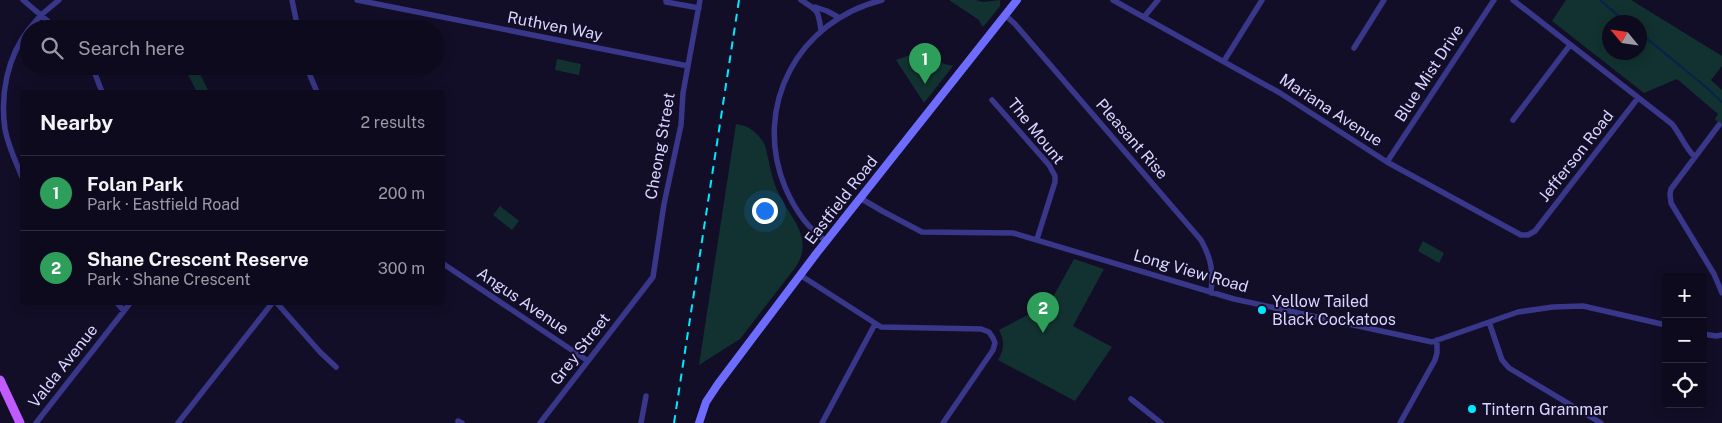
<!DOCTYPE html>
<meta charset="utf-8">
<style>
:root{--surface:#0e0a1e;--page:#171327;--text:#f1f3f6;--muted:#9b9aa4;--line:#2e2b3c;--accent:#2563eb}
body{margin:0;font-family:"Public Sans",sans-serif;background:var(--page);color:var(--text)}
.controls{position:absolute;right:15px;bottom:15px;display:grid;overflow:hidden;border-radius:5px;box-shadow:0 2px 12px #0003}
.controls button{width:45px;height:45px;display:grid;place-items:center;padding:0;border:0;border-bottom:1px solid var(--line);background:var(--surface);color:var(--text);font:25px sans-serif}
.compass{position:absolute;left:1602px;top:15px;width:45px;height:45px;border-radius:50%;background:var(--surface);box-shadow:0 2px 12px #0003;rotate:299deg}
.you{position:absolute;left:764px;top:210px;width:18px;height:18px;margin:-12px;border:4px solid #fff;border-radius:50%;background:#1a73e8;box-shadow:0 0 0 8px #1a73e833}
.badge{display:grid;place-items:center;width:32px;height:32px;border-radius:50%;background:var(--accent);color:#fff;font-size:16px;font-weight:700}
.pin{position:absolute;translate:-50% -41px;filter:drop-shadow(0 1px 2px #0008)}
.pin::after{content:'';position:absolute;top:26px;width:18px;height:15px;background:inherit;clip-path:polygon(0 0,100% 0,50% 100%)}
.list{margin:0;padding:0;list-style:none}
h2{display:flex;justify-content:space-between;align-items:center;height:65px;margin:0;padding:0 20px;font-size:21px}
h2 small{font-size:16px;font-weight:400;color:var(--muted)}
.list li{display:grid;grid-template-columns:32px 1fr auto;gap:15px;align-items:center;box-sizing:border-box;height:75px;padding:0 20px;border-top:1px solid var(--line)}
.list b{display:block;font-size:19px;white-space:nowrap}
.list p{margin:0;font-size:16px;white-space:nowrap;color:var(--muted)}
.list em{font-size:16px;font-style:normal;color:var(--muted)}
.icon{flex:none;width:28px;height:28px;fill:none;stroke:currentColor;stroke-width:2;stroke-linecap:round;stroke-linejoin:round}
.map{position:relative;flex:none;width:1722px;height:423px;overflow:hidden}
.search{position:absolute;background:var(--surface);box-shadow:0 2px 12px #0003;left:20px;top:20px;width:425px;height:55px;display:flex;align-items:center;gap:12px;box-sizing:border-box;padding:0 18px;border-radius:28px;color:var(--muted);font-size:19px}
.panel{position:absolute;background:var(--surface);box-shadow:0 2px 12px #0003;left:20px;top:90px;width:425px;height:215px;border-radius:5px}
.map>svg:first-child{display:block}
.green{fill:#113230;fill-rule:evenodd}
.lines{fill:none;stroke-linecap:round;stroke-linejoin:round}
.stream{stroke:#09224b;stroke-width:2}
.minor{stroke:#393789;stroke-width:5.5}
.secondary{stroke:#6d6cff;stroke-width:8}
.primary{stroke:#c05cff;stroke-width:9}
.rail{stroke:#01e9ff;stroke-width:2;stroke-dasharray:8 6;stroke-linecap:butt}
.poi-dot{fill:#01e9ff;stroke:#120e28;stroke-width:2}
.labels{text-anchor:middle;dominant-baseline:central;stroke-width:4;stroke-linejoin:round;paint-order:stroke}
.street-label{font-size:16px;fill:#d9d5ff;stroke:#120e28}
.poi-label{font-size:16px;fill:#d9d5ff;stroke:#120e28;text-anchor:start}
</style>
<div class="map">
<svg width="1722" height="423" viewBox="0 0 1722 423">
<rect width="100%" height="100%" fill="#120e28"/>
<path class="green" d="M949 0H976L983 2 1000 0V6L984 26H982L979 20Z
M1566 0H1631L1722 56V66L1711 80 1722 90V127L1715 119 1718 114 1677 79 1644 93 1552 21ZM1610 22H1640V52H1610Z
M910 55 953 66 924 103 896 60Z
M557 59 581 64 579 75 555 70Z
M197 68 208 90 203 92H197L187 73Z
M736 124C750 126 758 133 765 145 769 160 771 176 777 190 789 218 816 237 795 268L740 339 699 365Z
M500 206 519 221 512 230 493 215Z
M1423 241 1444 253 1439 263 1418 251Z
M1074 259 1104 269 1073 326 1112 347 1075 401 998 360C1004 350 1005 341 999 330L1041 308 1046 310Z"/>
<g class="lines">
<path class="stream" d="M1600 0 1626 22
M1640 33 1706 87 1722 102"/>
<path class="minor" d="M23 0 57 29
M292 0 298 29
M357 0 688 66
M666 0V2L699 8
M801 0C818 11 818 9 821 30
M1113 0 1280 93 1387 162 1521 235H1528L1535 231 1638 98
M1513 0 1672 124C1681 135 1685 148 1695 157
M815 7 827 11 838 17
M1005 15 1015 24 1201 240C1212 260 1213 271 1211 293
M1144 17 1158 0
M29 29 41 15 59 0
M1354 48 1384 0
M1224 61 1262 0
M92 66 102 92
M306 66 317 92
M992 100 1049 165 1055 176V182L1037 239
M1513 120 1570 45
M1719 125 1671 189 1670 194 1671 203 1714 274 1722 293
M1387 162 1494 0
M22 177C16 162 8 146 5 129 0 95 7 57 29 29
M860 198 884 212 922 232 1013 233 1234 299 1432 342 1518 312 1553 307 1583 306 1666 325
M826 241C807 228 794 208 785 187 752 106 798 21 882 0
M442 263 588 361
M800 275 881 327 981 329 989 332 993 338 995 343 993 350 943 423
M116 302 124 311
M276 302 320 352 336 367
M1489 322 1502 360 1509 368 1601 423
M1703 334 1716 336 1722 335
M1131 399 1161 423
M458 421 462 423
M36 423 131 302
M178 423 273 302
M540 423 653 277 664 204 681 125 683 93 700 0
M641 423 646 396
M822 423 875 324
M1400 423 1435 360 1437 353V340"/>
<path class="secondary" d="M699 423 706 402 718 384 816 254 1017 0"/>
<path class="primary" d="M0 380 20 423"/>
<path class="rail" d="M674 423 739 0"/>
</g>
<g class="poi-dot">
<circle cx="1262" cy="310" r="5"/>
<circle cx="1472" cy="409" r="5"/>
</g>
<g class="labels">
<g class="street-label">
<text transform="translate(555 26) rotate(11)">Ruthven Way</text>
<text transform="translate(1429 73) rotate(-57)">Blue Mist Drive</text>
<text transform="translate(1331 110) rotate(33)">Mariana Avenue</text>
<text transform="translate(1036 131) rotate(51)">The Mount</text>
<text transform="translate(1132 139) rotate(49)">Pleasant Rise</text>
<text transform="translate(660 146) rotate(-80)">Cheong Street</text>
<text transform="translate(1576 156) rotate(-52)">Jefferson Road</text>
<text transform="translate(841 200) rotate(-52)">Eastfield Road</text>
<text transform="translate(1191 271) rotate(16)">Long View Road</text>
<text transform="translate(523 301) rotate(34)">Angus Avenue</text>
<text transform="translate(580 349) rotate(-52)">Grey Street</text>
<text transform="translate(63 366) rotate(-52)">Valda Avenue</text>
</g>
<g class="poi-label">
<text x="1272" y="301">Yellow Tailed<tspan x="1272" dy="18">Black Cockatoos</tspan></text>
<text x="1482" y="409">Tintern Grammar</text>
</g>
</g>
</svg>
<div class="controls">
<button>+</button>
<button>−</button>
<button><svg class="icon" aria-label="locate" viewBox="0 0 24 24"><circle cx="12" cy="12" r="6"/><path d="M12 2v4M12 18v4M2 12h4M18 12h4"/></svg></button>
</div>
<svg class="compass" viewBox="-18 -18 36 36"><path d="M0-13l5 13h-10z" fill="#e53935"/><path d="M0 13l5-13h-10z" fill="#9b9aa4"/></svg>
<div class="you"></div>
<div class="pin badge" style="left:925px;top:84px;background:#2e9e5b">1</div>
<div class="pin badge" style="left:1043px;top:333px;background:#2e9e5b">2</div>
<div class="search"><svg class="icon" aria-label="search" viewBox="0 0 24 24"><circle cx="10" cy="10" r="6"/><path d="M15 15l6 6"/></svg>Search here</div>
<section class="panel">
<h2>Nearby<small>2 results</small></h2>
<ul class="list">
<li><span class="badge" style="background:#2e9e5b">1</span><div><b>Folan Park</b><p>Park · Eastfield Road</p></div><em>200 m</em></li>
<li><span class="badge" style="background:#2e9e5b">2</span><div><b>Shane Crescent Reserve</b><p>Park · Shane Crescent</p></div><em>300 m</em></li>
</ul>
</section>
</div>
